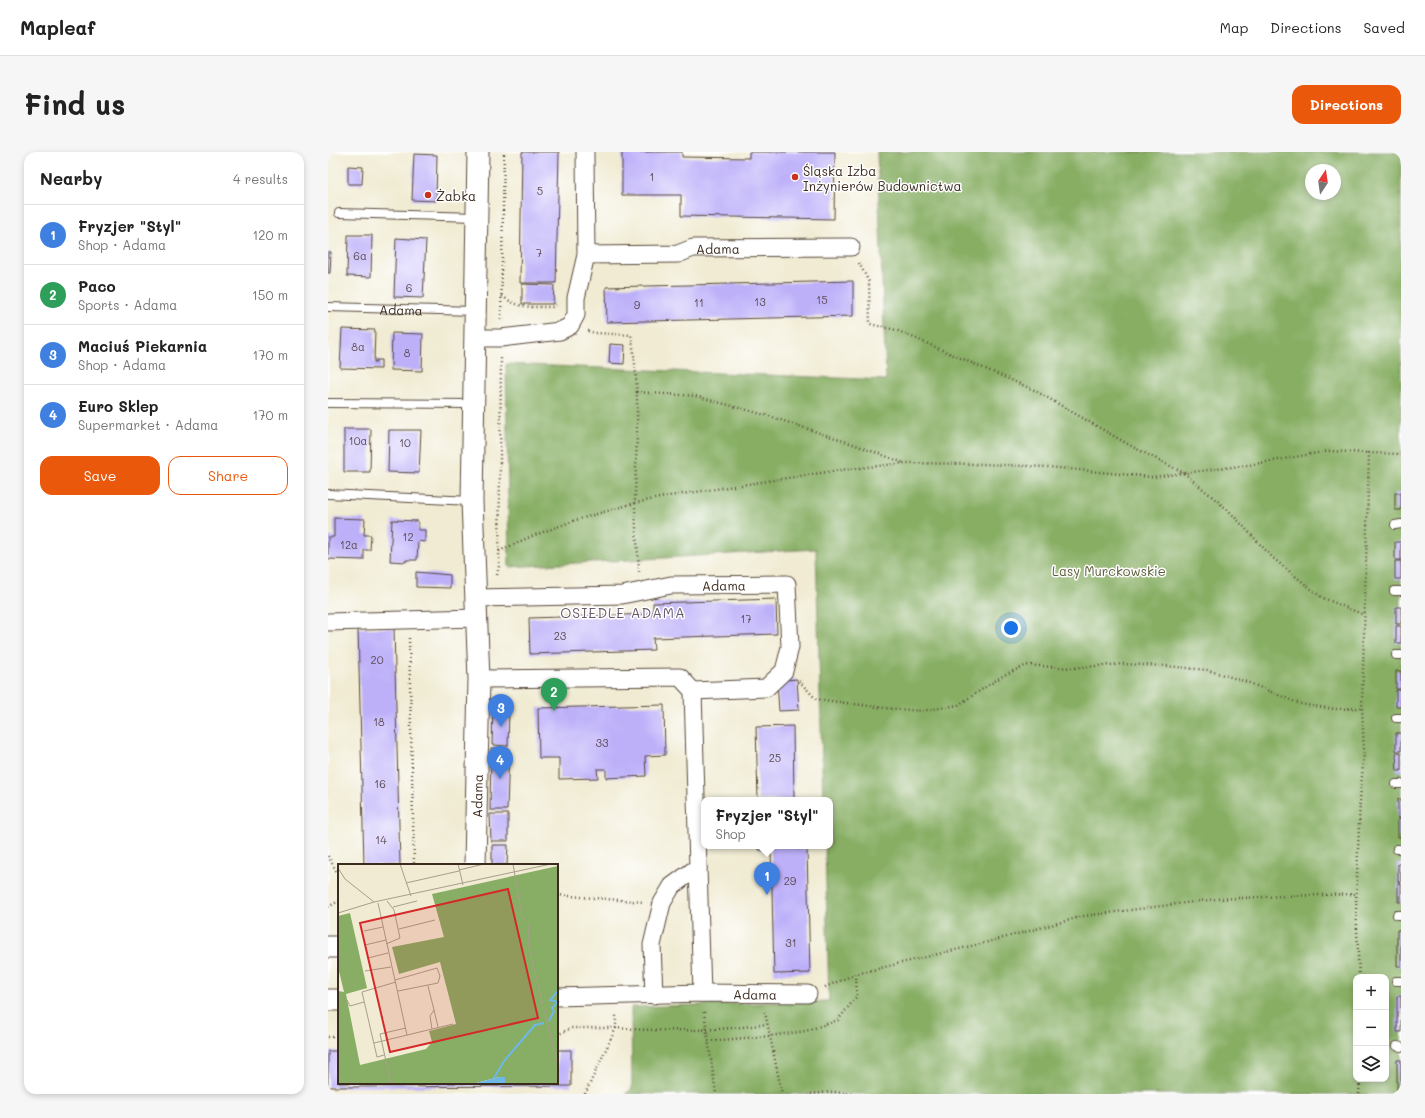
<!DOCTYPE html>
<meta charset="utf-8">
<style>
:root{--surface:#fff;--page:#f6f6f6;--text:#222;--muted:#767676;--line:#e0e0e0;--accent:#ea580c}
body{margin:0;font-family:Mali,sans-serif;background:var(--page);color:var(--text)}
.controls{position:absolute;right:12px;bottom:12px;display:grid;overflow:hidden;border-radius:8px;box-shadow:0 2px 6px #0003}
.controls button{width:36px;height:36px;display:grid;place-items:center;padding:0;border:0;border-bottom:1px solid var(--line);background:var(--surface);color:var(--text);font:20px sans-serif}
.compass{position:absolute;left:977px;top:12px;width:36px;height:36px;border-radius:50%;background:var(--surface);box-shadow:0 2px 6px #0003;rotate:13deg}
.you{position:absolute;left:683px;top:476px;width:14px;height:14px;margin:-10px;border:3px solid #fff;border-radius:50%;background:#1a73e8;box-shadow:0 0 0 6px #1a73e833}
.badge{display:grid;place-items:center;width:26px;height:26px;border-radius:50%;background:var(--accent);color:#fff;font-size:13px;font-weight:700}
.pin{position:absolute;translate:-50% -33px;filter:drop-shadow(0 1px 2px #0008)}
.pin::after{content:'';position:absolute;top:21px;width:14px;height:12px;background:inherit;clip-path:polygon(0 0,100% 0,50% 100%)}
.popup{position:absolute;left:373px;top:645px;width:132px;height:52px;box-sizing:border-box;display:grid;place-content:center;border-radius:8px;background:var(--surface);filter:drop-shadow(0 1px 3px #0005);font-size:13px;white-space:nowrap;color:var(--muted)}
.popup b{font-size:15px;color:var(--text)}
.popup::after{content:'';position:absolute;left:50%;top:100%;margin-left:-8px;border:8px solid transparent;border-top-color:var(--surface)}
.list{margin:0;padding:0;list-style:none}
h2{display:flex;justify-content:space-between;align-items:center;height:52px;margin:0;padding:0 16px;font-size:17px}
h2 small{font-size:13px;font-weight:400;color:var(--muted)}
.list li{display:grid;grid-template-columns:26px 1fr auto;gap:12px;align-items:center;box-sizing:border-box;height:60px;padding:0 16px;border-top:1px solid var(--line)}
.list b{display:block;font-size:15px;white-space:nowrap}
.list p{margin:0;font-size:13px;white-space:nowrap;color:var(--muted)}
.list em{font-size:13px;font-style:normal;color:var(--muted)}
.actions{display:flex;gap:8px;padding:12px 16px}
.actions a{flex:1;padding:9px 0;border:1px solid var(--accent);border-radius:12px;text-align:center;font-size:14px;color:var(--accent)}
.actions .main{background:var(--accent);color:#fff}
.icon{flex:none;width:22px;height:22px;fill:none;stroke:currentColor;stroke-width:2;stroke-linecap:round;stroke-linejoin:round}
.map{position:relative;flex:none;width:1073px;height:942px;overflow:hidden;border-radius:12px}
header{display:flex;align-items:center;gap:24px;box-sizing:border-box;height:56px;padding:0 20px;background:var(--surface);border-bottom:1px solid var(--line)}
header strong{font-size:19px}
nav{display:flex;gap:22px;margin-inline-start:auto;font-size:14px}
.intro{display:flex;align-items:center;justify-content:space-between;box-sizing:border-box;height:96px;padding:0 24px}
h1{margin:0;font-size:28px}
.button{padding:10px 18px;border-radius:12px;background:var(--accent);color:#fff;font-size:14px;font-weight:700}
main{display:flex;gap:24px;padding:0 24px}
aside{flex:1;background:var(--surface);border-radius:12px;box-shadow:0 2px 6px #0003}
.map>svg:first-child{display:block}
.forest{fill:#87ae64;stroke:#616c41;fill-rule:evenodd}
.building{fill:#bdb0f9}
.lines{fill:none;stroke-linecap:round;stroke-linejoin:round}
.service-casing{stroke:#564739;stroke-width:10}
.minor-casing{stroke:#564739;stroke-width:19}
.tertiary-casing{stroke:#564739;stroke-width:23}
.path{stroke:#564739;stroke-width:2.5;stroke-dasharray:1 3;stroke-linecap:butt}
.service{stroke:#fff;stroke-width:8}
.minor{stroke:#fff;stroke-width:17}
.tertiary{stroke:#fff;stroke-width:21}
.poi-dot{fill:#c8321e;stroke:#fff;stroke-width:1.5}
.labels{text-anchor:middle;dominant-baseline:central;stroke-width:3;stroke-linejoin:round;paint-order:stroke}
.number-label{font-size:11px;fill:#5c4c55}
.poi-label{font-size:13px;fill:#3b2a1e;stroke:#fff;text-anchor:start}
.street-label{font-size:13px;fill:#3b2a1e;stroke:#fff}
.park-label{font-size:13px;fill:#5c5a37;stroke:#fff}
.neighbourhood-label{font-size:14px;letter-spacing:1px;fill:#68596b;stroke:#fff}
.inset-river{fill:none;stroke:#6eb8e7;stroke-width:2}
.inset-road{fill:none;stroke:#a89e8a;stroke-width:1}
.view{fill:#d62828;fill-opacity:0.15;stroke:#d62828;stroke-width:2}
.inset-edge{fill:none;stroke:#3b2a1e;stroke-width:2}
</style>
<header>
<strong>Mapleaf</strong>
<nav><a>Map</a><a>Directions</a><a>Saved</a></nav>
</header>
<div class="intro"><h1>Find us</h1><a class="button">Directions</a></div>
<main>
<aside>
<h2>Nearby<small>4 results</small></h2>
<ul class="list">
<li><span class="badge" style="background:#3f7fe0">1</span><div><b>Fryzjer &quot;Styl&quot;</b><p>Shop · Adama</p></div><em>120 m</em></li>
<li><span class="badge" style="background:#2e9e5b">2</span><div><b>Paco</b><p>Sports · Adama</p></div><em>150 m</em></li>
<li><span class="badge" style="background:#3f7fe0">3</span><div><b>Maciuś Piekarnia</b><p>Shop · Adama</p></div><em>170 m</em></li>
<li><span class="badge" style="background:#3f7fe0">4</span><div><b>Euro Sklep</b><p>Supermarket · Adama</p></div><em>170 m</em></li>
</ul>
<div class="actions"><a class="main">Save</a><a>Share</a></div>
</aside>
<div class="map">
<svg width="1073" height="942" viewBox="0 0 1073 942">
<rect width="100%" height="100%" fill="#fff"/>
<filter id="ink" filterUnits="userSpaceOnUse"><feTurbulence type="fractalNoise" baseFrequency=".025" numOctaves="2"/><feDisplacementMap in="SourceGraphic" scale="8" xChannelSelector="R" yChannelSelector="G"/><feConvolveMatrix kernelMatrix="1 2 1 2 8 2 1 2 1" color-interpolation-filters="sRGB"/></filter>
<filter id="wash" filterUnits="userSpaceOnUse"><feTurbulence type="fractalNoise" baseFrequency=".012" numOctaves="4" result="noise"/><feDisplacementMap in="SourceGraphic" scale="16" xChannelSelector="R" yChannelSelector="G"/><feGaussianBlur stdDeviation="0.9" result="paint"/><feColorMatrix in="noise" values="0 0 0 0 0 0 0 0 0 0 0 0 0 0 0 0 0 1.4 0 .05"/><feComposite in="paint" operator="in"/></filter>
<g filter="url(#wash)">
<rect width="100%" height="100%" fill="#f0ebd2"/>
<path class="forest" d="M549 0H1073V942H297L304 937 303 855 501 849 497 694H502V648H495L488 397 181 415 178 212 558 228ZM983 18H1007V42H983ZM1028 825H1058V927H1028Z"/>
<g id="blocks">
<path class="building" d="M194 0H231L228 131H192Z
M294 0H354V5L421 6V0H507L506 67 353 64V43H294Z
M86 2 109 3 108 49 84 48Z
M20 14 35 15 34 32H20Z
M20 83H44L43 125 19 124Z
M68 86 98 88 95 146 66 145Z
M0 100H3L2 121H0Z
M525 129V164L279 170 278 135Z
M194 132 226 133 225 152H194Z
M14 177 47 178 46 210H48V208H53V217L12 216Z
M64 181 95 182 94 219 63 218Z
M282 192 297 193 296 212 281 211Z
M16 277H43L42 320H16Z
M61 278H93L91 321 60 320Z
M1067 341H1073V358H1067Z
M6 366 37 367 36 383H43L42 398H36V408L0 407V385H6Z
M64 368 90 369V378H97V390L90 389 89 408H78V410L62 409Z
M1067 390H1073V408H1067Z
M1067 409H1073V427H1067Z
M88 420 122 423V436L88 435Z
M448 447 449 482 325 486 326 498 202 502 201 466 325 462V451Z
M1068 455H1073V472H1068Z
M1068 474H1073V491H1068Z
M30 476H66L72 713H36Z
M1068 519H1073V537H1068Z
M469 527 471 558 451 559 449 529Z
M1068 538H1073V555H1068Z
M336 553 337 603 317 604 318 624 278 626V617H269L270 626 231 627V606H211L210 556Z
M165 556 181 557 180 594 164 593Z
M465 574 466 648H430L428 575Z
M1068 581H1073V599H1068Z
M163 596H181L179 658H162Z
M1068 601H1073V619H1069Z
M1070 647H1073V666H1070Z
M162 662H180V689H163Z
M1070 667H1073V685H1070Z
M164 693H180L179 713H164Z
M431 694H467V697H479L482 821 446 822 443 698H431Z
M1070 712H1073V730H1070Z
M1070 731H1073V750H1070Z
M1069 778H1073V814H1069Z
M1069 844H1073V880H1069Z
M229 898H243V934L0 935V899H11V931H229Z
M1069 908H1073V942H1069Z"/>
</g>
</g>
<g filter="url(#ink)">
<use href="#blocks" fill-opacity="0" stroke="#564739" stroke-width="1"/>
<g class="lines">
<g class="service-casing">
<g id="service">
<path d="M11 61 148 65"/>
<path id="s1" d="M0 155 147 159"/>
<path d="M0 251 145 252"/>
<path d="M0 342 143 349"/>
<path d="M1067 373 1073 372"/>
<path d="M1066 439H1073"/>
<path d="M1068 503H1073"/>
<path d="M1068 566H1073"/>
<path d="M1068 632H1073"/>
<path d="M1069 697H1073"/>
<path d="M1069 763H1073"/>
<path d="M1068 829H1073"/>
<path d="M1069 894 1073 895"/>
</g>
</g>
<g class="minor-casing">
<g id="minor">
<path id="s2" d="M258 103 350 102 365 96 523 95"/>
<path d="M146 186H173L232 179 242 174 248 163V146L258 103 257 0"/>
<path id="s3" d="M148 446 294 443 343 433 459 432 462 495 456 519 438 536 365 539 352 525 151 527"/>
<path d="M0 470 149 466"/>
<path d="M370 715 374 841"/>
<path d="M326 843 324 793 334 751 344 734 370 715 365 539"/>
<path id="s4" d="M229 845 374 841 480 842"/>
</g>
</g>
<g class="tertiary-casing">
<g id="tertiary">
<path id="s5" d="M147 713 151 527 144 349 150 0"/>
<path d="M0 795H11"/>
<path d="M0 848H11"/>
</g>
</g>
<path class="path" d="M531 111 541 130 542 172 568 178 706 238 805 295 856 321 901 359 945 406 993 445 1036 463
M174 144C191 157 205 155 225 155L229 152
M173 167 176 0
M260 179 267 181 303 183C313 238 308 294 307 350 307 373 310 397 311 420
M308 240 367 244 441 264 525 292 576 311
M171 399 204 384 248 368 307 351 341 344 512 318 577 311 653 312 720 315 824 325 921 313 1001 299 1041 301
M169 423 171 414 173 204
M81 486 86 713
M471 529 488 547 557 556 594 559 630 553 676 523 699 513 742 516 795 512 838 514 879 518 919 530 972 552 1007 557 1034 556
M0 704 11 724
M229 743 316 750
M0 755 11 749
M1031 825 1028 752 1032 647 1036 601 1034 556 1041 301 1073 302
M497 835 528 822 664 789 756 764 888 747 958 744 1029 742
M376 860 388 942
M437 860 454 942
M229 883 243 876H288V863
M0 885H11
M380 889 442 884 478 879 510 868 529 844 528 822
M257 942 288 876C338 880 389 879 439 872
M483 942 504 940 526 942
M1031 942 1032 927"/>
<use href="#service" class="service"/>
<use href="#minor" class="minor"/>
<use href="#tertiary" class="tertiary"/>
</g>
</g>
<g class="poi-dot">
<circle cx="467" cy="25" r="4"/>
<circle cx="100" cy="43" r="4"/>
</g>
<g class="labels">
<g class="number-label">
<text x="324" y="24">1</text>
<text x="212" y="38">5</text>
<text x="211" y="100">7</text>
<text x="32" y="103">6a</text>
<text x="81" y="135">6</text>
<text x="494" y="147">15</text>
<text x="432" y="149">13</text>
<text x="371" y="150">11</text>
<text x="309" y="152">9</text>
<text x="30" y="194">8a</text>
<text x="79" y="200">8</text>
<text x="30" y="288">10a</text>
<text x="77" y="290">10</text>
<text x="80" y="384">12</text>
<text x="21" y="392">12a</text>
<text x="418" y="466">17</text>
<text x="232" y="483">23</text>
<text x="49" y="507">20</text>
<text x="51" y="569">18</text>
<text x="274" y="590">33</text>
<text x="447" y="605">25</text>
<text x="52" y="631">16</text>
<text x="53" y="687">14</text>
<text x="462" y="728">29</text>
<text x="463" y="790">31</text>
</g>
<g class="poi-label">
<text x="475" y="18">Śląska Izba<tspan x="475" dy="15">Inżynierów Budownictwa</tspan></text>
<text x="108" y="43">Żabka</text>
</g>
<g class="street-label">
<text stroke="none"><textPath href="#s2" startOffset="133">Adama</textPath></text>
<text stroke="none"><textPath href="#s1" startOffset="73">Adama</textPath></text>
<text stroke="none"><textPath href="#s3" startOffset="249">Adama</textPath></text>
<text stroke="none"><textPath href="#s5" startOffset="69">Adama</textPath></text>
<text stroke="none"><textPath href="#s4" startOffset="198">Adama</textPath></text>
</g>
<g class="park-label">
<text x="781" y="418">Lasy Murckowskie</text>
</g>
<g class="neighbourhood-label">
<text x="295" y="460">OSIEDLE ADAMA</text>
</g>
</g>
<g transform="translate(10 712)">
<rect width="220" height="220" fill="#f0ebd2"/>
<path d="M220 2V220H167V213H161L134 220H0V127L6 128 0 103V52L12 49 29 124 8 130 22 201 88 185 94 178 91 167 118 160 102 98 61 110 54 83 106 73 94 30Z" fill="#87ae64"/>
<path d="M161 213H167V220H134Z" fill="#6eb8e7"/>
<path class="inset-river" d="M211 157 216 147 214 144 220 138 212 136 220 127M156 214 166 197 197 161 206 159"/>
<path class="inset-road" d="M62 0 73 32M120 0 125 21M175 0 184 53 191 60 190 79 219 199M0 4 7 15 36 38M121 6 146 0M68 19 121 7M40 39 69 171M55 43 79 37M0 49 36 38 213 0M61 65 97 56M26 67 45 63M48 80 62 74 56 46 49 37M27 81 48 76M30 94 50 89M27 107 53 103M57 116 99 104 102 112 100 119 60 127M90 122 96 146 92 152 94 165M9 136 12 142 26 138M96 146 100 163M36 179 115 160M46 191 39 193 24 128 58 118M53 220 42 170 68 164"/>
<path class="view" d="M170 25 200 154 52 188 22 59Z"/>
<rect width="220" height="220" class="inset-edge"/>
</g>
</svg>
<div class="controls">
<button>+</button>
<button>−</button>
<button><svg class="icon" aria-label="layers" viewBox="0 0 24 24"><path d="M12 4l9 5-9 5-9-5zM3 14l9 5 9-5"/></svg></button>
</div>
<svg class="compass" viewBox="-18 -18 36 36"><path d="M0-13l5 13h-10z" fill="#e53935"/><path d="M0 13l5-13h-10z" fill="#767676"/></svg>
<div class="you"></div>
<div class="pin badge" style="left:439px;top:743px;background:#3f7fe0">1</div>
<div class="popup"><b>Fryzjer &quot;Styl&quot;</b>Shop</div>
<div class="pin badge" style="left:226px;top:559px;background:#2e9e5b">2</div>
<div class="pin badge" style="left:173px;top:575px;background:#3f7fe0">3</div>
<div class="pin badge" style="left:172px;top:627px;background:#3f7fe0">4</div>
</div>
</main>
